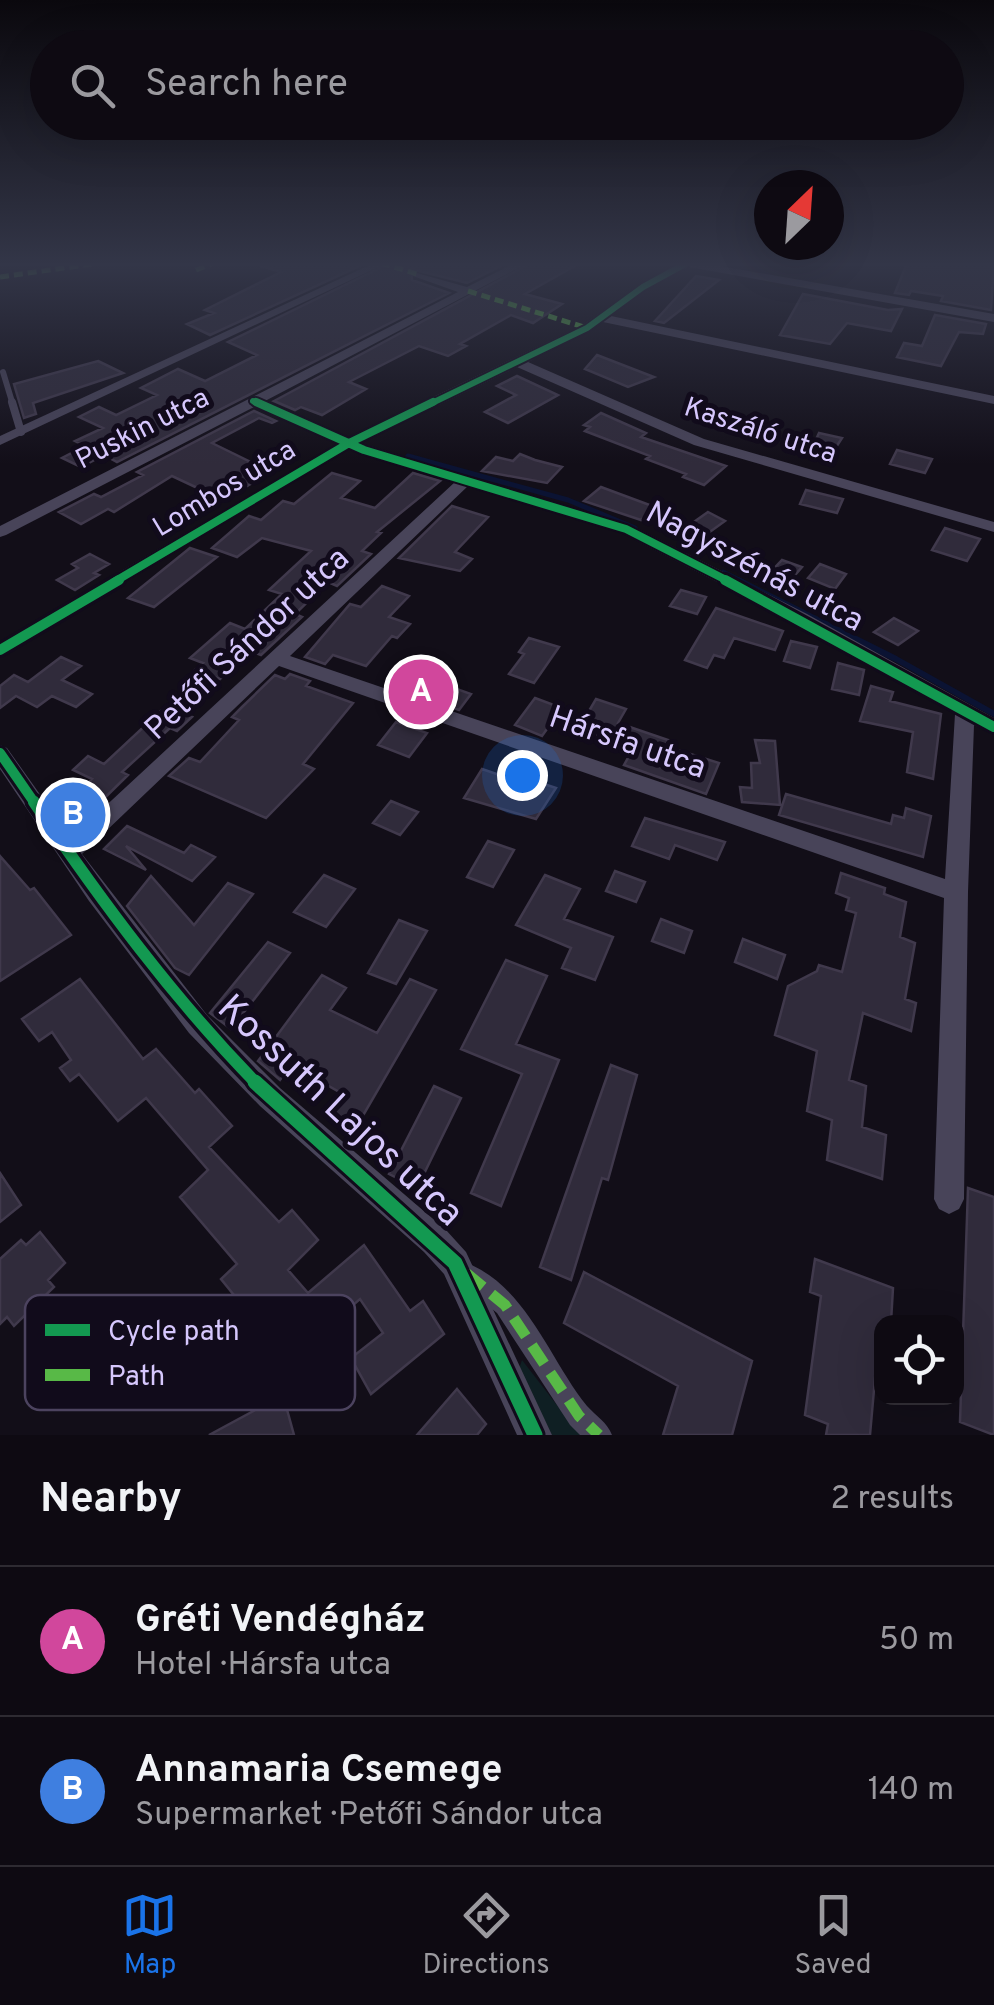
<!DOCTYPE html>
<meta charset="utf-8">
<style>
:root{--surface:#0e0a12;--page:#1c1820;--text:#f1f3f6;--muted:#9b9a9f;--line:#2e2b32;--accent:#1a73e8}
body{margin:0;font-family:Overpass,sans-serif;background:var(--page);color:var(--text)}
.controls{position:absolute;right:30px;bottom:30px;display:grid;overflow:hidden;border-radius:20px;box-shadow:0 10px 40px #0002}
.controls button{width:90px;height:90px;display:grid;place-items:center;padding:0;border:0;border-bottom:2px solid var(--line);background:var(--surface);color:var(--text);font:50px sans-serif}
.compass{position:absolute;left:754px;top:170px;width:90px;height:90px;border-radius:50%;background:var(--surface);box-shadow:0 10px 40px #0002;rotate:25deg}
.you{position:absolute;left:522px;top:775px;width:35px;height:35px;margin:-25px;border:8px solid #fff;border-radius:50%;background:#1a73e8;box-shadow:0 0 0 15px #1a73e833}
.badge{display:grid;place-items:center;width:65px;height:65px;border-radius:50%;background:var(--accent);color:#fff;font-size:32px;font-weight:700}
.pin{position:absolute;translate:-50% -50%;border:5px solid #fff;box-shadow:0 2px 10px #0006}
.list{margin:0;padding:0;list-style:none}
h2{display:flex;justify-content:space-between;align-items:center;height:130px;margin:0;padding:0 40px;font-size:42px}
h2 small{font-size:32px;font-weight:400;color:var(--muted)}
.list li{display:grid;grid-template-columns:65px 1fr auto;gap:30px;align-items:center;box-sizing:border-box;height:150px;padding:0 40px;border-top:2px solid var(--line)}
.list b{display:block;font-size:38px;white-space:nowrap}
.list p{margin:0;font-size:32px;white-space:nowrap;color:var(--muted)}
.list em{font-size:32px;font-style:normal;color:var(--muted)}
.icon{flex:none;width:55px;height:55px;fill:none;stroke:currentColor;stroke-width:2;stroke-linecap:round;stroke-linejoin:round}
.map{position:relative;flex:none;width:994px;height:1435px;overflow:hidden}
.search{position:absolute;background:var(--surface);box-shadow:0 10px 40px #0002;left:30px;right:30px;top:30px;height:110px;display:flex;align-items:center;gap:25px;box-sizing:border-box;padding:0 35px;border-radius:55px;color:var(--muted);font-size:38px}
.sheet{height:430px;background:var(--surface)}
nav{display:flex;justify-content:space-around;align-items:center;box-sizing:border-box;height:140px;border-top:2px solid var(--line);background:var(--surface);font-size:28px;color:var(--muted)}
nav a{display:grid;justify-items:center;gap:5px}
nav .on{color:var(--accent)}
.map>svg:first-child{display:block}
.green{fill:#0f1f23}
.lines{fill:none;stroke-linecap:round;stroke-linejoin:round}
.stream-far1{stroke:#0b1333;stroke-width:5}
.stream{stroke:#0b1333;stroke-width:6}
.building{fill:#302b3b;stroke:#40394c;stroke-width:2.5}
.service-far1{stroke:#484459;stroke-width:6}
.service{stroke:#484459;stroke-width:8}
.pedestrian{fill:#484459;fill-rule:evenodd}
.minor{fill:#484459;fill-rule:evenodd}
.quiet-far1{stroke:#58b947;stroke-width:5;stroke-dasharray:9 5;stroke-linecap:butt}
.quiet{stroke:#58b947;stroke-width:11;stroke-dasharray:22 11;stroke-linecap:butt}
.cycleway-far4-casing{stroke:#110b1b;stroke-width:10}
.cycleway-far3-casing{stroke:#110b1b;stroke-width:12}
.cycleway-far2-casing{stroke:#110b1b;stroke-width:16}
.cycleway-far1-casing{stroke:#110b1b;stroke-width:19}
.cycleway-casing{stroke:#110b1b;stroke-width:21}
.cycleway-far4{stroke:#139951;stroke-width:6}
.cycleway-far3{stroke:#139951;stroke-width:8}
.cycleway-far2{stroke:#139951;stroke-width:10}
.cycleway-far1{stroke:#139951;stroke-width:12}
.cycleway{stroke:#139951;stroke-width:15}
.labels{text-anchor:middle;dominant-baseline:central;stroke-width:10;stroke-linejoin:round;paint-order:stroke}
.far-street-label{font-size:28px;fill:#d6c7fd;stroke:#110b1b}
.street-label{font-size:32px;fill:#d6c7fd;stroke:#110b1b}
.near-street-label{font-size:38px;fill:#d6c7fd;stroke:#110b1b}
.key{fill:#110b1b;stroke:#4c435f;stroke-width:2.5}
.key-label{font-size:28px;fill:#d6c7fd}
</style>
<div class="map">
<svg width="994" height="1435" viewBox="0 0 994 1435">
<rect width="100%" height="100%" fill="#120e18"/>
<path class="green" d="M522 1360 580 1435H552L519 1369Z"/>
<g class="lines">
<path class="stream-far1" d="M408 456 568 500 635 528
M723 572 743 582"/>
<path class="stream" d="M738 580 896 659 994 714"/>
</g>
<path class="building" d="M261 263H366L210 335 187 324 214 313 205 310 281 272 261 266Z
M390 263H507L467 283 411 269 412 280 449 293 117 462 104 455 81 467 62 458 85 446 75 441 103 428 79 417 99 407 116 415 157 395 141 388 178 369 205 381 257 355 228 342Z
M531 263H580L525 294 562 304 533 323 511 315 460 344 466 346 448 356 419 346 349 382 366 389 322 415 301 407 295 410 274 401Z
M907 263H994L991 310 941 301 943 296 911 291 909 295 895 293Z
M696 276 719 280 664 323 655 321Z
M803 294 888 310 902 309 891 331 847 323 830 344 780 335Z
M935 315 986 324 983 334 959 332 941 366 897 357 904 343 922 346Z
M597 355 654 377 628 387 585 369Z
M98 361 123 373 33 403 36 414 24 418 14 384Z
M517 376 558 395 508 423 485 412 516 395 497 386Z
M254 411 276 421 272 423 259 418 212 443 271 472 223 500 172 476 114 512 108 509 81 524 59 512 94 494 101 497 143 475 137 472Z
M601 413 646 433 641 437 726 466 704 485 683 477 686 474 646 459 650 456 585 431 590 427 584 425Z
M819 433 842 438 827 461 808 457Z
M897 450 932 459 925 473 890 464Z
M520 454 535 460 562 467 547 483 482 471 496 457 513 461Z
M332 473 360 481 341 498 375 508 413 473 440 481 377 532 381 533 362 551 371 554 337 586 328 582 295 614 302 617 261 655 250 651 220 679 195 670 203 663 190 658 230 623 245 629 282 594 269 590 311 551 262 538 237 557 212 548 249 516 261 520 283 501 294 504Z
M601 487 655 507 641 520 584 501Z
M806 490 843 499 837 513 800 504Z
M452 506 488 517 455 552 472 559 460 571 399 558Z
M708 512 725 521 693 544 674 536Z
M945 528 980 539 967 561 932 550Z
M190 548 217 557 154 607 128 598Z
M90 554 109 564 94 573 99 575 75 590 57 580 78 568 72 564Z
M782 560 802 567 783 589 765 578Z
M820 564 846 574 835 589 808 578Z
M382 586 409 596 389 617 410 624 397 638 392 636 366 666 333 655 325 664 305 657 350 604 361 607Z
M681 590 706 597 697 614 670 606Z
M716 608 783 631 775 650 734 638 724 658 714 655 707 668 685 660Z
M894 618 918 631 898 645 874 632Z
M529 638 559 647 534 683 509 674 524 654 519 652Z
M791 641 817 647 810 668 784 661Z
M61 657 81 666 62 680 92 694 76 707 52 696 37 707 16 696 0 708V686L14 675 28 682Z
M838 663 864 670 859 695 832 689Z
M290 674 310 681 306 686 353 703 303 764 314 769 266 818 169 776 189 758 200 762 239 720 232 717 242 707 275 675 285 679Z
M415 674 471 694 459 710 402 690Z
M871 686 893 692 890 701 941 714 933 779 907 772 913 732 860 721Z
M535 698 562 708 542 736 515 725Z
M596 699 626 709 618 723 668 740 665 746 719 763 706 794 624 765 633 749 592 735 598 726 583 721Z
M166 706 192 717 177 731 170 728 122 772 128 775 71 831 59 813 92 779 73 770 88 756 104 764Z
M396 722 427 733 409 757 378 745Z
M755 740 775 741 780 805 742 802 740 787 752 788 751 763H760Z
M482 769 523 783 526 778 556 788 536 819 464 798Z
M786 794 891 824 893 815 904 818 906 808 931 816 923 857 779 815Z
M391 801 418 812 400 835 373 823Z
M645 818 725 842 717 860 675 845 669 859 632 846Z
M127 826 184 853 191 845 215 857 192 881 126 846 146 870 104 849Z
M488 841 514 850 493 887 467 877Z
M0 856 30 890 34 888 71 935 0 981Z
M615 871 645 882 636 902 606 891Z
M841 873 885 888 884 894 906 902 900 937 915 943 905 999 916 1003 911 1031 863 1013 849 1080 866 1086 862 1127 886 1135 882 1179 827 1160 832 1120 807 1111 817 1051 775 1035 788 986 817 971 819 965 842 972 856 913 846 910 849 898 836 893Z
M324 875 355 889 326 927 294 912Z
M545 875 580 889 564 919 613 937 595 980 562 968 571 948 516 925Z
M151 876 194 925 228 883 253 894 189 975 175 968 127 906Z
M661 919 692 931 684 953 652 941Z
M399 920 427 931 396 984 368 973Z
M743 939 785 955 777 979 735 962Z
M268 942 290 953 231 1029 210 1013Z
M506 960 547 976 516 1044 559 1060 501 1206 471 1193 522 1074 461 1049Z
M322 975 346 988 330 1010 377 1033 410 979 436 990 354 1131 326 1117 341 1093 291 1065 280 1080 258 1061Z
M80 979 143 1059 156 1049 195 1093 199 1089 232 1126 209 1147 279 1222 292 1210 318 1240 288 1270 308 1293 364 1245 410 1311 423 1301 444 1334 371 1394 351 1358 383 1333 360 1299 269 1377 249 1342 263 1331 221 1279 237 1264 180 1197 208 1170 146 1098 118 1121 79 1074 70 1081 60 1068 71 1060 52 1032 39 1041 22 1019Z
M611 1065 637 1075 608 1180 602 1178 571 1280 540 1267Z
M434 1086 461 1098 417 1188 389 1174Z
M0 1173 21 1205 0 1222Z
M968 1188 994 1197V1435L960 1422Z
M40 1232 65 1263 48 1280 54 1287 14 1326 7 1317 0 1324V1259L21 1240 26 1245Z
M815 1259 893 1288 891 1322H880L870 1435H826L828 1424 805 1415 821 1296 810 1292Z
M584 1272 752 1361 732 1435H663L678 1386 564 1323Z
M457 1389 486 1424 477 1435H417Z
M283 1395 294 1435H209Z"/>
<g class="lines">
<path class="service-far1" d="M3 372 13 405"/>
<path class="service" d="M12 402 21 432"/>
<path class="pedestrian" d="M469 1264C527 1288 550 1360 587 1406 596 1416 607 1422 612 1435H580L570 1425 497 1313 461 1284 457 1276 461 1268Z"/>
<path class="minor" d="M374 263H387L0 445V436Z
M515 263H528L265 401 348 438 583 325 639 285 680 263H703L994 314V322L689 267 647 289 611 316 994 396V404L603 322 528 362 704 439 994 522V532L694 445 517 367 360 443 632 526 807 614 994 718V734L974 725 968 892 964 1199 959 1209 949 1214 939 1209 934 1199 944 898 279 666 82 854 207 1015 280 1088 446 1230 466 1252 552 1435H517L444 1274 424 1252 260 1106 189 1033 89 901 0 769V745L7 748 71 838 455 482 349 449 0 656V642L338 444 254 407 6 535 0 537V526L458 292 413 276V272L467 287ZM468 486 620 532 795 622 955 714 945 879 290 656Z"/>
<path class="quiet-far1" d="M381 263 417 274
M196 270 214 263
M0 277 99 263
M468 291 587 328"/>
<path class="quiet" d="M466 1273 505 1305 579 1416 599 1435"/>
<g class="cycleway-far4-casing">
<path id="cycleway-far4" d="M253 401 262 405
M428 405 587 328 643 287 687 263"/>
</g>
<g class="cycleway-far3-casing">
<path id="cycleway-far3" d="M256 402 364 450 626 529 730 582
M114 582 349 443 433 402"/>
</g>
<g class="cycleway-far2-casing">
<path id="cycleway-far2" d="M725 580 994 727
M0 650 119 580
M0 753 36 805"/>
</g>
<g class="cycleway-far1-casing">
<path id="cycleway-far1" d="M34 802C102 902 173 998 258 1085"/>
</g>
<g class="cycleway-casing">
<path id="cycleway" d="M255 1082 455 1263 535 1435"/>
</g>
<use href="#cycleway-far4" class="cycleway-far4"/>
<use href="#cycleway-far3" class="cycleway-far3"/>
<use href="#cycleway-far2" class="cycleway-far2"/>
<use href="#cycleway-far1" class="cycleway-far1"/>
<use href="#cycleway" class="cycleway"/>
</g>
<linearGradient id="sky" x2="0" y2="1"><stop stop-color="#0a080d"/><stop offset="0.57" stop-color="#333648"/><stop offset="1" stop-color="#333648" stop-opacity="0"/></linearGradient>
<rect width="994" height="464" fill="url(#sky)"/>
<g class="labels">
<g class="far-street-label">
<text transform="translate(143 430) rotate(-27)">Puskin utca</text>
<text transform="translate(760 432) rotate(18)">Kaszáló utca</text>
<text transform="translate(225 490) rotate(-31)">Lombos utca</text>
</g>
<g class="street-label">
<text transform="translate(754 568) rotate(28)">Nagyszénás utca</text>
<text transform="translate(248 645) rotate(-43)">Petőfi Sándor utca</text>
<text transform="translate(627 744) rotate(19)">Hársfa utca</text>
</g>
<g class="near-street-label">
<text transform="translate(339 1112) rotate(43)">Kossuth Lajos utca</text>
</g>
</g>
<rect x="25" y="1295" width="330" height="115" rx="15" class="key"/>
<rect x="45" y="1324" width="45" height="12" fill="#139951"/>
<rect x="45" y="1369" width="45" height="12" fill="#58b947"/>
<g class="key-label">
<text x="108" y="1340">Cycle path</text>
<text x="108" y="1385">Path</text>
</g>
</svg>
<div class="controls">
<button><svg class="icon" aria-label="locate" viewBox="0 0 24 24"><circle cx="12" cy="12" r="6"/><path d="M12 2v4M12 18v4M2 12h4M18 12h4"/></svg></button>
</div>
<svg class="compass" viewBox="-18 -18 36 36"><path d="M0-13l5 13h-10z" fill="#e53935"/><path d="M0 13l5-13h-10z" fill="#9b9a9f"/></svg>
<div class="you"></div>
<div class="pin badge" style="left:421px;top:692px;background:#d1479c">A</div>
<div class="pin badge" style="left:73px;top:815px;background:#3f7fe0">B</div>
<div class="search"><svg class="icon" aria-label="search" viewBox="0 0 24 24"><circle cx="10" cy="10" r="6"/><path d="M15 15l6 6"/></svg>Search here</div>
</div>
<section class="sheet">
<h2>Nearby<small>2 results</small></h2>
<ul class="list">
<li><span class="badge" style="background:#d1479c">A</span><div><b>Gréti Vendégház</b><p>Hotel · Hársfa utca</p></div><em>50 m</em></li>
<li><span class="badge" style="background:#3f7fe0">B</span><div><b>Annamaria Csemege</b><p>Supermarket · Petőfi Sándor utca</p></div><em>140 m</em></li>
</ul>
</section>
<nav>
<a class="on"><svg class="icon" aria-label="map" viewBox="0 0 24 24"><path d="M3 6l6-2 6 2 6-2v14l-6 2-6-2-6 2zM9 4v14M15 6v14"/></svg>Map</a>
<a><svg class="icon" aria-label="directions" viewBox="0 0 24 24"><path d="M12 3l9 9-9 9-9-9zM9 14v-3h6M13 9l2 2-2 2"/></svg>Directions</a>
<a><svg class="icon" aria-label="saved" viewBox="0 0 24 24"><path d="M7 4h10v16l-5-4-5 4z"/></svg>Saved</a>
</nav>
